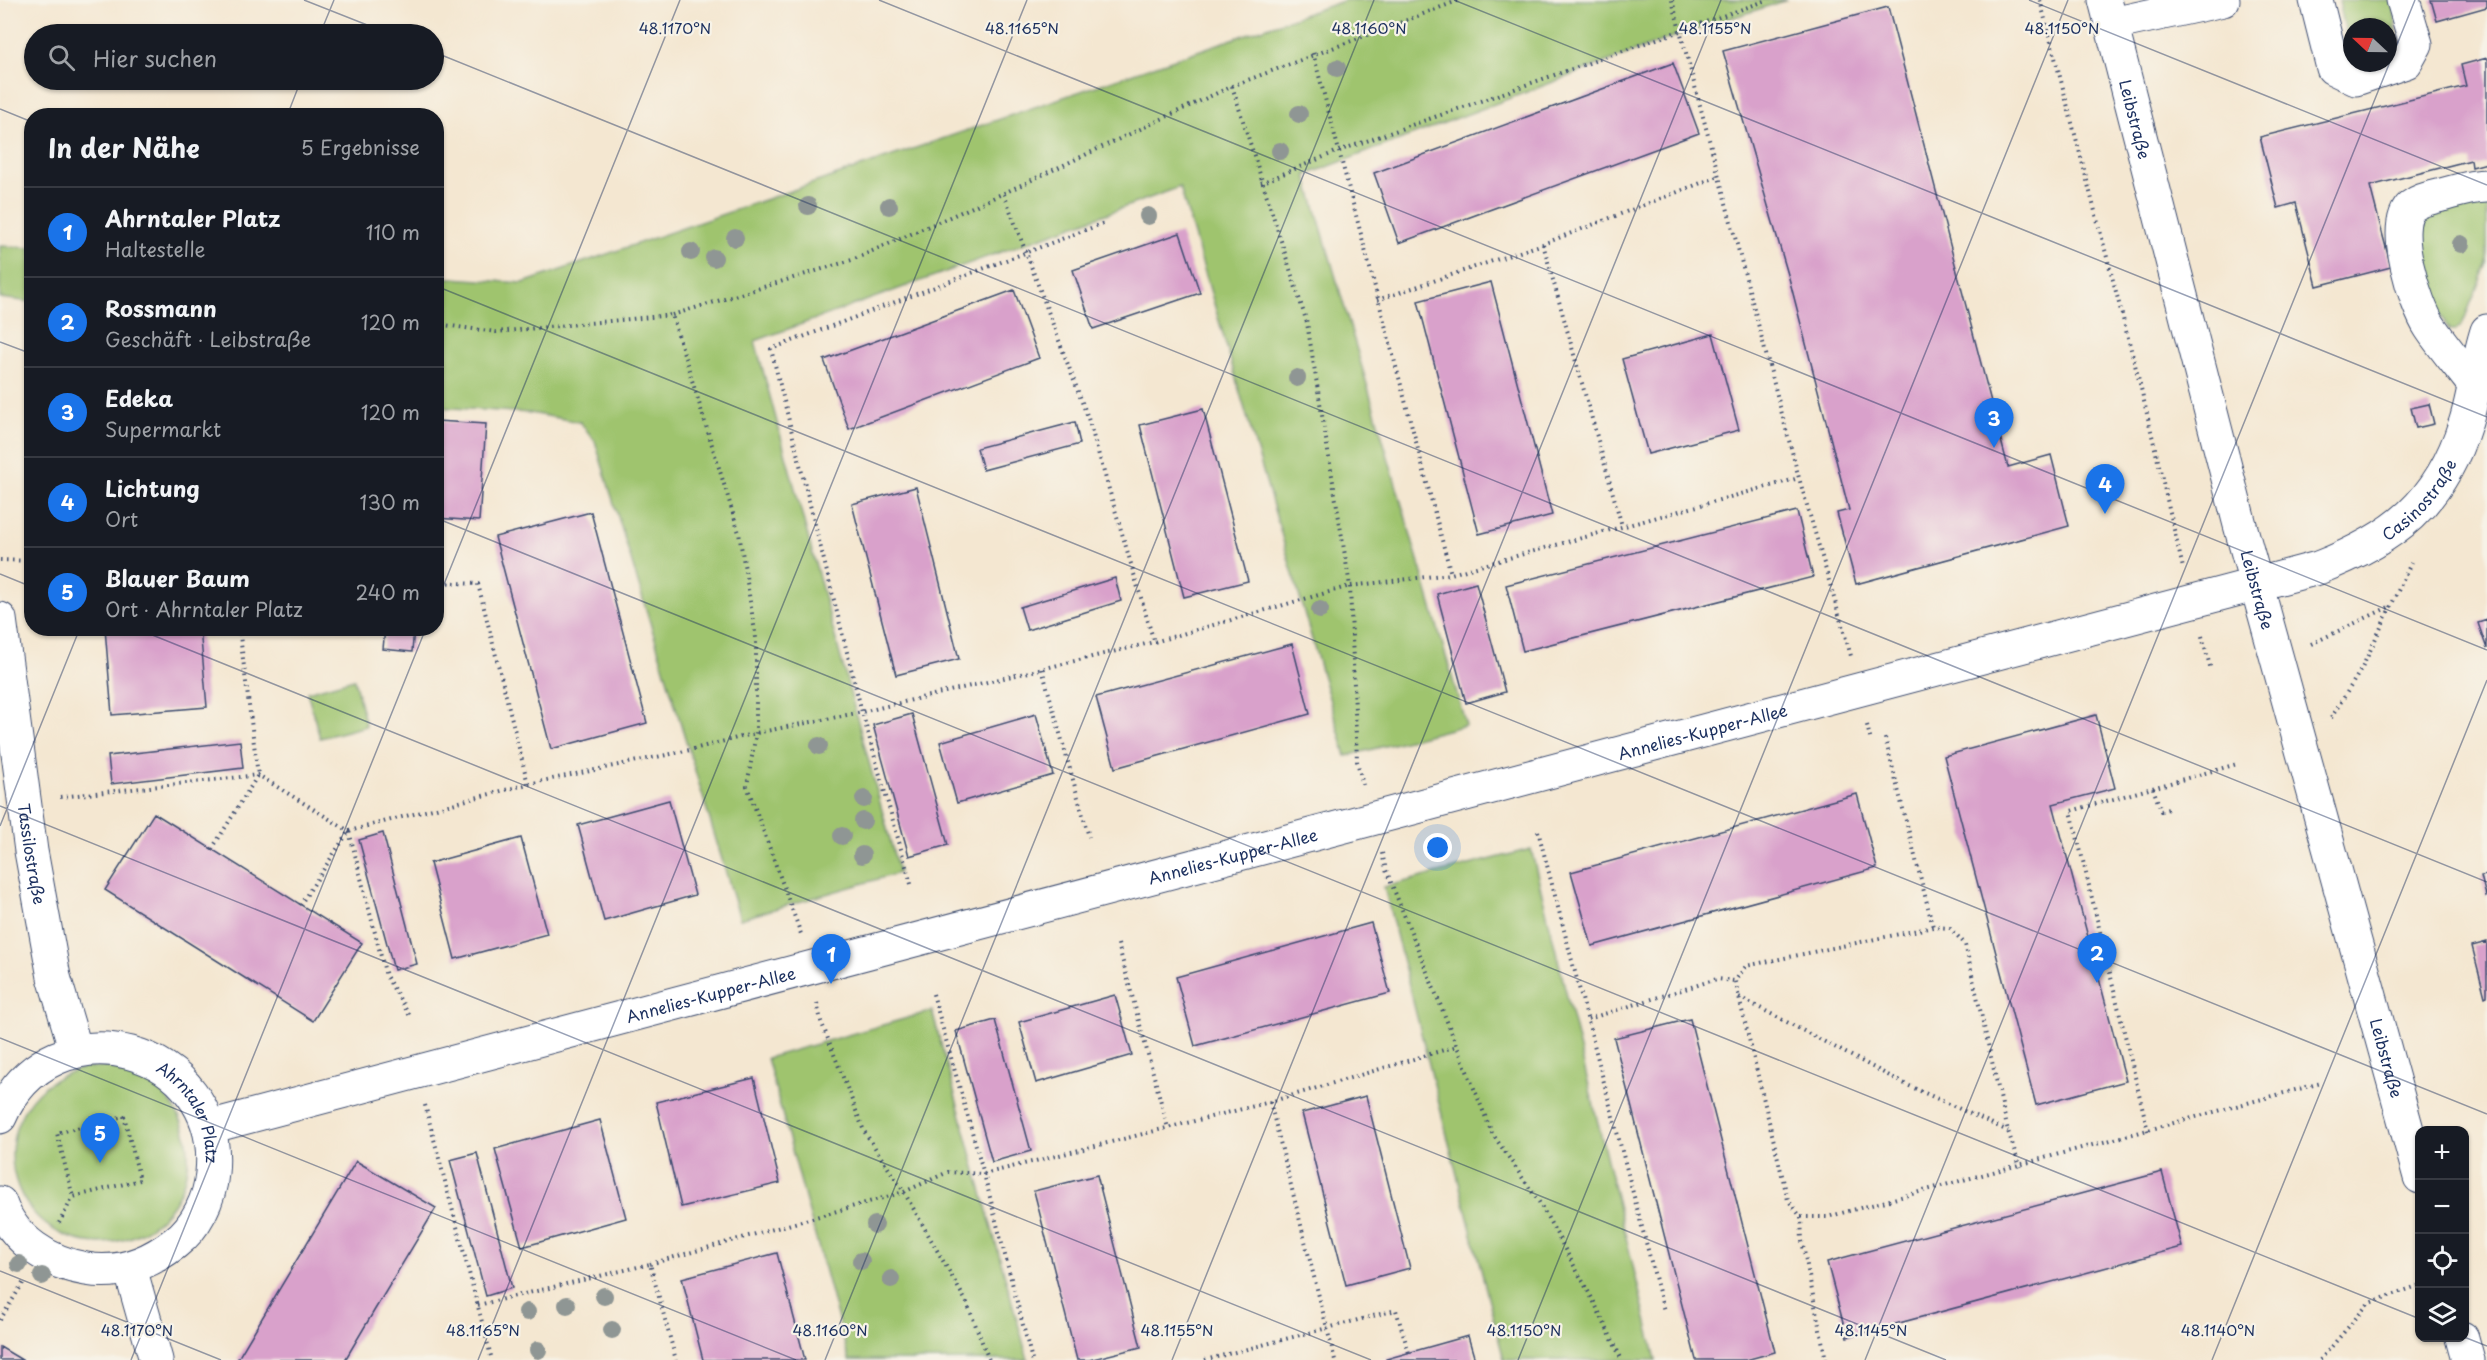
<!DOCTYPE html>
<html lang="de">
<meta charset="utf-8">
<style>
:root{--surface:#171b24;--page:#20242c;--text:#f1f3f6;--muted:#9ea1a6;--line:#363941;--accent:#1a73e8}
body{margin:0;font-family:"Playpen Sans",sans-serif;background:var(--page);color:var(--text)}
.controls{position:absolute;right:18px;bottom:18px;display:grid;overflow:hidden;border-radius:12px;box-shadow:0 2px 4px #0004}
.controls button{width:54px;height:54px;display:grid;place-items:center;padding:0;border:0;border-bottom:2px solid var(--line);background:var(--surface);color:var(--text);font:30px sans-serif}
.compass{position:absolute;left:2343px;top:18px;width:54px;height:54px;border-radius:50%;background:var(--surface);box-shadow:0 2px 4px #0004;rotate:292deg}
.you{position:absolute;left:1438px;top:848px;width:21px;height:21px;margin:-15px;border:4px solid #fff;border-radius:50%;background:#1a73e8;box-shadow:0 0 0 9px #1a73e833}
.badge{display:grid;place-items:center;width:39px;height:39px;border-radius:50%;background:var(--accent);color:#fff;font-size:20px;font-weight:700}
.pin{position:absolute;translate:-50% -50px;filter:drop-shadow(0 2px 3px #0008)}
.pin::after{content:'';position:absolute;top:32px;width:21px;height:18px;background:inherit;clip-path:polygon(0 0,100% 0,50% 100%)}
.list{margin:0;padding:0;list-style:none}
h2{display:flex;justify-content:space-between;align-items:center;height:78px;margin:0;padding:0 24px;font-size:26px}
h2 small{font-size:20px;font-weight:400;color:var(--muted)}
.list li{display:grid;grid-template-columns:39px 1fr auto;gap:18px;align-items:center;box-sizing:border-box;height:90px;padding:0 24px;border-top:2px solid var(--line)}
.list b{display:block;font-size:22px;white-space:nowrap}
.list p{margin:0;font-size:20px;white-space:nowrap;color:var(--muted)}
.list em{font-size:20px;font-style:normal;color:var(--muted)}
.icon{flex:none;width:33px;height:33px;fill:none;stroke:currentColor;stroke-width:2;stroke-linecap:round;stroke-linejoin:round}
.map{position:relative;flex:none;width:2487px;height:1360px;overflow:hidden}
.search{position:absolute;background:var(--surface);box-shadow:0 2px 4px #0004;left:24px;top:24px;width:420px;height:66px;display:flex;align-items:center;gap:15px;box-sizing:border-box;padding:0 21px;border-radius:33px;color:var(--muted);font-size:22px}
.panel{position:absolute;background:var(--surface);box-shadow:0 2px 4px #0004;left:24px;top:108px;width:420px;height:528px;border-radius:24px}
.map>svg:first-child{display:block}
.green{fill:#9fc46e;stroke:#5d7a66;stroke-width:1.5}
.building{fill:#d9a1cb}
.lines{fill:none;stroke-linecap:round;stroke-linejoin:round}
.minor-casing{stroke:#3c4b6f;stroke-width:35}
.path{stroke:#3c4b6f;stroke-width:4;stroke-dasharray:1.5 4.5;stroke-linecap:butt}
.minor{stroke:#fff;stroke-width:33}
.tree{fill:#8f9694}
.ticks{fill:none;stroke:#1b2f5e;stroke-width:1.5;stroke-opacity:0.45}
.labels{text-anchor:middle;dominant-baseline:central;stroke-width:4.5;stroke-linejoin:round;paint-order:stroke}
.street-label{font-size:16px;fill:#1b2f5e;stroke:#f7f3e8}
.ticks-label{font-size:15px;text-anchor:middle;fill:#1b2f5e;stroke:#f7f3e8;stroke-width:4.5;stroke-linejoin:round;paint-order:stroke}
</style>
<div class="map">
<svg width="2487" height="1360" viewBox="0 0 2487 1360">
<rect width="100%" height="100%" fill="#f7f3e8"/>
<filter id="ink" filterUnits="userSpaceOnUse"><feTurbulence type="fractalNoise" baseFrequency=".0167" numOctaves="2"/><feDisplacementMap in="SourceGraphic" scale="12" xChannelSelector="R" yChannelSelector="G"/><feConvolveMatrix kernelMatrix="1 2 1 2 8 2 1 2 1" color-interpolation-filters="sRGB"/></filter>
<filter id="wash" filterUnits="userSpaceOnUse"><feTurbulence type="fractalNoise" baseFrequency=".008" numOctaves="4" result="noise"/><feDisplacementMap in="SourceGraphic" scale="24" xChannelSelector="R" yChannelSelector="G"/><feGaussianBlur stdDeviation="1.35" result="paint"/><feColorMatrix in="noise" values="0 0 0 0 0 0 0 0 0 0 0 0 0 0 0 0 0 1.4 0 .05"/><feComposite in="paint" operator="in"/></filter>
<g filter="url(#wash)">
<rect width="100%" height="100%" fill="#f4e7d1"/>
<path class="green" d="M1346 0H1787L1670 38 1306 175 1466 725 1346 756 1180 187 755 341 899 873 740 919 595 441 580 422 530 413 437 407V277L523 283Z
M2339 0H2392C2394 16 2402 36 2388 48V27H2352L2350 46 2346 35Z
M2487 195V263L2462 325 2456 330H2449L2424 284 2416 221 2424 210Z
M0 246 31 248V302L0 298Z
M354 679 366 726 320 738 307 692Z
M1531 849 1656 1360H1504L1384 887Z
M932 1011 1028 1360H849L767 1058Z
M12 1155a88 88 0 1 1 176 0a88 88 0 1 1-176 0Z"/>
<g id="blocks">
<path class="building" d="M2431 0H2487V7L2437 21Z
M1888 7 2008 467 2051 455 2069 526 1856 584 1837 513 1849 510 1789 278 1723 51Z
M2487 58V163L2472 167 2471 160 2370 186 2391 267 2317 286 2296 203 2278 208 2260 137 2466 86 2461 65Z
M1673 63 1699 133 1399 243 1374 173Z
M1180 233 1200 293 1093 329 1073 270Z
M1491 282 1552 515 1479 534 1418 301Z
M1014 290 1039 358 849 429 824 360Z
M1713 334 1739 430 1648 454 1622 359Z
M2429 404 2434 424 2416 428 2411 408Z
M1203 409 1248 581 1184 597 1140 425Z
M436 421 486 424 479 521 436 518Z
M1075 422 1080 444 983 470 977 448Z
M916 487 959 659 896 675 852 504Z
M1797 511 1813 577 1523 651 1506 585Z
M591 512 647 723 551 749 495 537Z
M1115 578 1121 601 1027 630 1020 607Z
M1476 583 1505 692 1466 703 1437 594Z
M2487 620V649L2478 623Z
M105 628H200L207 707 112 715Z
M385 628H414L412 652 383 649Z
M1292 644 1310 714 1115 768 1096 697Z
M912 714 948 845 909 856 873 725Z
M1036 714 1053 775 957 803 940 742Z
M2096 715 2115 788 2053 804 2126 1081 2036 1105 1944 756Z
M240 741 243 768 111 784 108 756Z
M1857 794 1877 868 1592 946 1571 872Z
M669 800 695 895 604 921 578 825Z
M154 813 362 943 313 1021 105 890Z
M383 833 417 964 394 970 359 840Z
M521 838 547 934 455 959 430 863Z
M2487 875V895L2486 896 2481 876Z
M1371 923 1390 993 1195 1046 1176 977Z
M2487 942V996L2485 997 2472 946Z
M1115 995 1132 1055 1036 1083 1019 1022Z
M1690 1019 1775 1352 1746 1360H1696L1614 1038Z
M995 1020 1031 1151 992 1162 956 1031Z
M754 1078 780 1183 681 1207 656 1102Z
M1366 1096 1410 1268 1346 1285 1302 1113Z
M600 1120 626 1218 522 1247 495 1149Z
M477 1153 512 1288 486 1296 450 1160Z
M356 1161 436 1208 374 1311 345 1360H237Z
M2162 1172 2182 1247 1847 1337 1827 1262Z
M1097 1175 1141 1347 1089 1360H1077L1034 1191Z
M777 1253 805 1360H703L682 1278Z
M1468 1336 1475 1360H1386V1359Z
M0 1347 22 1360H0Z"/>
</g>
</g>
<g filter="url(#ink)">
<use href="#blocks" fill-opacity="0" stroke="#3c4b6f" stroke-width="1.5"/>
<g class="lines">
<g class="minor-casing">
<g id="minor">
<path id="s1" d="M2105 0 2240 525 2420 1177"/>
<path d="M2316 0 2333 68 2356 79 2406 62 2416 44 2403 0"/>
<path d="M2112 24 2223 0"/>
<path d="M2475 386C2460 366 2444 348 2430 327 2416 306 2389 225 2412 206 2421 199 2432 198 2442 195 2457 191 2471 186 2487 186"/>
<path id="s2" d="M0 619 31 851 54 977 76 1051"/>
<path id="s3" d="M0 1117C51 999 225 1045 212 1173 210 1199 196 1227 175 1243 149 1263 119 1275 86 1269 49 1263 13 1240 0 1203"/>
<path id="s4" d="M209 1127 2318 568C2393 539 2440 504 2465 424 2475 394 2477 361 2487 331"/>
<path d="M130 1268 156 1360"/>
<path d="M2462 1338 2468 1360"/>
</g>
</g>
<path class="path" d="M1672 0 1799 478 1851 656
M2040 0 2140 384 2183 568
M1313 53 1451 574
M1232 86 1307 323 1350 586 1357 761 1363 785
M1261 183 1338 151 1768 0
M1004 194 1088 418 1154 642
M1543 244 1622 526
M1377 300 1543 244 1719 176
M672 315 852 260 1004 193 1232 86 1460 0
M436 324 496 332 672 315 739 533 756 638V733L747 786 801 934
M0 560 32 561
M436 582 478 584 528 784
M2202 636 2211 670
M2311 644 2391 606
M1042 669 1089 837
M2331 718 2362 668 2411 563
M1867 725 1871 742
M1885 738 1933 927
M2153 788 2161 811 2172 808
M60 797 258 775 349 831 528 784 690 750 756 733 862 712 1154 642 1350 586 1451 574 1799 478
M1538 831 1664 1311
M212 849 258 775 239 628
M1382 853 1386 870 1492 1133 1539 1202 1593 1300 1622 1360
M911 884 862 712 771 349 1104 223
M300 905 349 831 386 976 410 1016
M1118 944 1168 1128
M933 994 984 1174 1032 1360
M1739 997 1903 1083 2008 1131
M817 1003 821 1021 864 1131 904 1192 967 1303 989 1360
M1588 1019 1717 979 1735 981
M1270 1102 1335 1360
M425 1105 492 1360
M124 1116 140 1180 73 1197 57 1133Z
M2148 1131 2071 811 2237 764
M1801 1217H1827L2321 1083
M59 1223 73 1197
M650 1264 904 1192 948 1172 984 1174 1270 1102 1457 1046
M478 1305 650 1264 676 1360
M0 1320 23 1283
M1205 1360 1396 1310 1409 1353
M1826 1360 1802 1241 1801 1217 1788 1200 1735 981 1746 966 1933 927 1950 928 1965 944 2008 1131 2020 1167
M2320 1360 2369 1303 2420 1285"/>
<use href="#minor" class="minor"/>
</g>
<g class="tree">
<circle cx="1337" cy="68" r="9"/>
<circle cx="1299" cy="114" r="9"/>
<circle cx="1280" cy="151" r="9"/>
<circle cx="808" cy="206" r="9"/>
<circle cx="889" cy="206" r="9"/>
<circle cx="1148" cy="216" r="9"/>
<circle cx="735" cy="238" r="9"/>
<circle cx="2461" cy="244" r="9"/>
<circle cx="691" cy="252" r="9"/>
<circle cx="714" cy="258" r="9"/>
<circle cx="1297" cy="378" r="9"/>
<circle cx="1320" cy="610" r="9"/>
<circle cx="819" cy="746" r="9"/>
<circle cx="864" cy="799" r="9"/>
<circle cx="863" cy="821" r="9"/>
<circle cx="842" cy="836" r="9"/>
<circle cx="862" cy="855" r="9"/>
<circle cx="875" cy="1225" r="9"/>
<circle cx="861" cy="1261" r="9"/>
<circle cx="19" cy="1264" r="9"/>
<circle cx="42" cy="1276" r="9"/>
<circle cx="891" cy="1279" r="9"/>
<circle cx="604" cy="1296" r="9"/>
<circle cx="567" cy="1305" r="9"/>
<circle cx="527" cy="1312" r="9"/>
<circle cx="612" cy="1330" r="9"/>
<circle cx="538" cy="1350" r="9"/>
</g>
</g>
<path class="ticks" d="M304 0 390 34M879 0 2487 650M1454 0 2487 417M2029 0 2487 185M320 34 334 0M434 52 2487 882M0 109 32 122M287 116 301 80M436 286 2487 1114M0 342 32 354M436 518 2420 1319M0 574 32 587M436 604 680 0M135 628 1946 1360M0 806 1371 1360M0 826 80 628M0 1038 796 1360M0 1271 221 1360M2464 1337 2487 1346M131 1360 426 628M478 1360 1027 0M825 1360 1374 0M1172 1360 1721 0M1518 1360 2068 0M1865 1360 2415 0M2212 1360 2487 680"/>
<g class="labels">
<g class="street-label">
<text stroke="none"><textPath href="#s1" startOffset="123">Leibstraße</textPath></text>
<text stroke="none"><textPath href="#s4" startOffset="2306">Casinostraße</textPath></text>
<text stroke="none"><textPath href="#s1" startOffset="609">Leibstraße</textPath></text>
<text stroke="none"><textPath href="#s4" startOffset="1545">Annelies-Kupper-Allee</textPath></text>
<text stroke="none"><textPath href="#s2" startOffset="237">Tassilostraße</textPath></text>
<text stroke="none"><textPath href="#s4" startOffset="1059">Annelies-Kupper-Allee</textPath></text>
<text stroke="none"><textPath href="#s4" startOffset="519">Annelies-Kupper-Allee</textPath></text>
<text stroke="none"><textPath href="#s1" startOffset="1095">Leibstraße</textPath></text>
<text stroke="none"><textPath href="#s3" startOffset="249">Ahrntaler Platz</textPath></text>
</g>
</g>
<g class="ticks-label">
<text x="675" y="34">48.1170°N</text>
<text x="1022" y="34">48.1165°N</text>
<text x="1369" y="34">48.1160°N</text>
<text x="1715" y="34">48.1155°N</text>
<text x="2062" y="34">48.1150°N</text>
<text x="137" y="1336">48.1170°N</text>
<text x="483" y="1336">48.1165°N</text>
<text x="830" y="1336">48.1160°N</text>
<text x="1177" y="1336">48.1155°N</text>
<text x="1524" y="1336">48.1150°N</text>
<text x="1871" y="1336">48.1145°N</text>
<text x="2218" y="1336">48.1140°N</text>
</g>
</svg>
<div class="controls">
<button>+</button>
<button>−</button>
<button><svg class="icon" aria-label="locate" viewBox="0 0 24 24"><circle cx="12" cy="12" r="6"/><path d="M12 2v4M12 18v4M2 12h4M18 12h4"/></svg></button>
<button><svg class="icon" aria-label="layers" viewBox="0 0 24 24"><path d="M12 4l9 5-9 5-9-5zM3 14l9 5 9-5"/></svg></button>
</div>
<svg class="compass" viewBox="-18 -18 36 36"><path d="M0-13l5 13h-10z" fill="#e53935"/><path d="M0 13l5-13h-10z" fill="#9ea1a6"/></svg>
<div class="you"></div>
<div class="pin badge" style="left:831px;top:984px">1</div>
<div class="pin badge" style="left:2097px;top:983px">2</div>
<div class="pin badge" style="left:1994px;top:448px">3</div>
<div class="pin badge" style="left:2105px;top:514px">4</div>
<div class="pin badge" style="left:100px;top:1163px">5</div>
<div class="search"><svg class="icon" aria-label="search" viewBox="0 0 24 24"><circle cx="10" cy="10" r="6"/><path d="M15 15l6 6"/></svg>Hier suchen</div>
<section class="panel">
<h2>In der Nähe<small>5 Ergebnisse</small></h2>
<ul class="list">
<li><span class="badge">1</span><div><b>Ahrntaler Platz</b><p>Haltestelle</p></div><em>110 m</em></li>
<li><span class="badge">2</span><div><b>Rossmann</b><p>Geschäft · Leibstraße</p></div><em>120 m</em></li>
<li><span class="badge">3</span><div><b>Edeka</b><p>Supermarkt</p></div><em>120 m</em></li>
<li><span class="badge">4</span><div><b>Lichtung</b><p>Ort</p></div><em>130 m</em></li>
<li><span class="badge">5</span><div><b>Blauer Baum</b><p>Ort · Ahrntaler Platz</p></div><em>240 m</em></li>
</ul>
</section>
</div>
